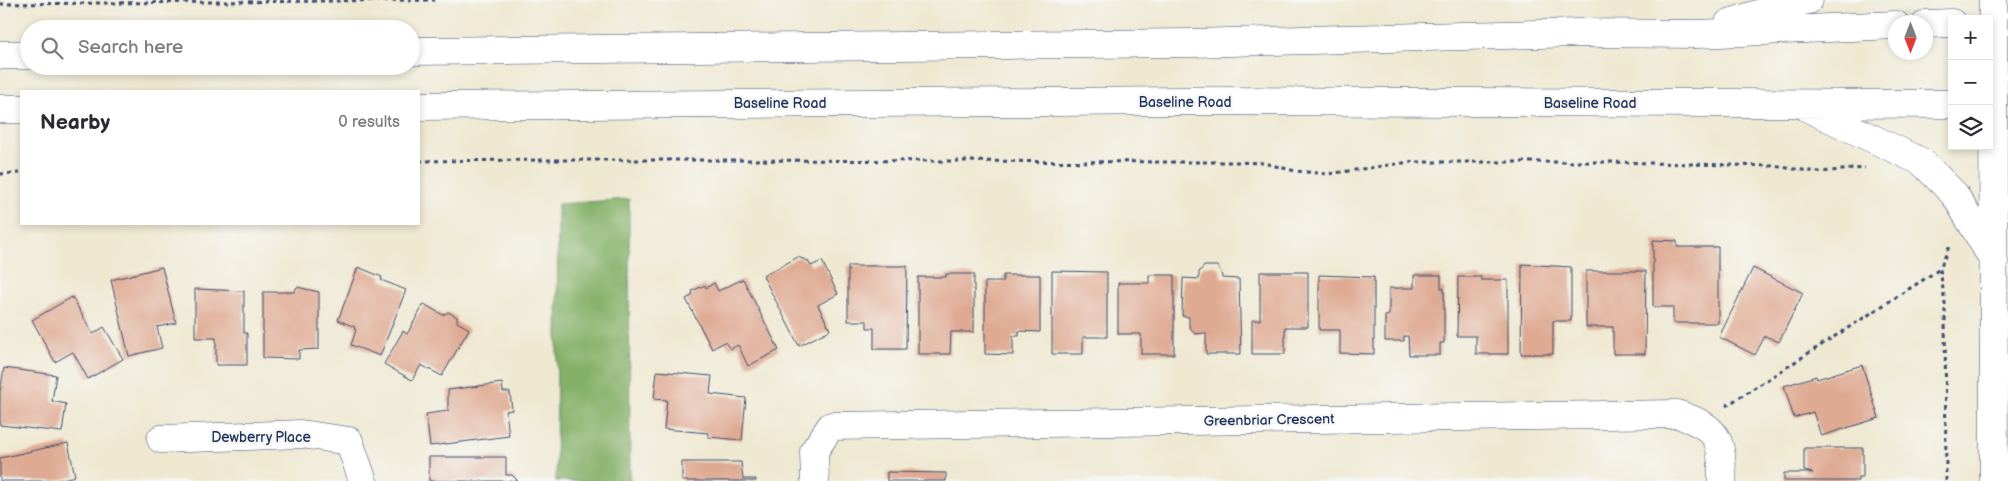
<!DOCTYPE html>
<meta charset="utf-8">
<style>
:root{--surface:#fff;--page:#f7f7f7;--text:#2b2b33;--muted:#7c7c81;--line:#e1e1e2}
body{margin:0;font-family:"Balsamiq Sans",sans-serif;background:var(--page);color:var(--text)}
.controls{position:absolute;right:15px;top:15px;display:grid;overflow:hidden;border-radius:0px;box-shadow:0 2px 8px #0003}
.controls button{width:45px;height:45px;display:grid;place-items:center;padding:0;border:0;border-bottom:1px solid var(--line);background:var(--surface);color:var(--text);font:25px sans-serif}
.compass{position:absolute;left:1888px;top:15px;width:45px;height:45px;border-radius:50%;background:var(--surface);box-shadow:0 2px 8px #0003;rotate:180deg}
.list{margin:0;padding:0;list-style:none}
h2{display:flex;justify-content:space-between;align-items:center;height:65px;margin:0;padding:0 20px;font-size:21px}
h2 small{font-size:16px;font-weight:400;color:var(--muted)}
.icon{flex:none;width:28px;height:28px;fill:none;stroke:currentColor;stroke-width:2;stroke-linecap:round;stroke-linejoin:round}
.map{position:relative;flex:none;width:2008px;height:481px;overflow:hidden}
.search{position:absolute;background:var(--surface);box-shadow:0 2px 8px #0003;left:20px;top:20px;width:400px;height:55px;display:flex;align-items:center;gap:12px;box-sizing:border-box;padding:0 18px;border-radius:28px;color:var(--muted);font-size:19px}
.panel{position:absolute;background:var(--surface);box-shadow:0 2px 8px #0003;left:20px;top:90px;width:400px;height:135px;border-radius:0px}
.map>svg:first-child{display:block}
.forest{fill:#84b068;stroke:#507063}
.building{fill:#dfaa93}
.lines{fill:none;stroke-linecap:round;stroke-linejoin:round}
.street-casing{stroke:#3b4b6f;stroke-width:29}
.secondary-casing{stroke:#3b4b6f;stroke-width:29}
.path{stroke:#3b4b6f;stroke-width:3;stroke-dasharray:4 4;stroke-linecap:butt}
.street{stroke:#fff;stroke-width:28}
.secondary{stroke:#fff;stroke-width:28}
.labels{text-anchor:middle;dominant-baseline:central;stroke-width:4.5;stroke-linejoin:round;paint-order:stroke}
.street-label{font-size:14px;fill:#1b2f5e;stroke:#f6f6f2}
</style>
<div class="map">
<svg width="2008" height="481" viewBox="0 0 2008 481">
<rect width="100%" height="100%" fill="#f6f6f2"/>
<filter id="ink" filterUnits="userSpaceOnUse"><feTurbulence type="fractalNoise" baseFrequency=".02" numOctaves="2"/><feDisplacementMap in="SourceGraphic" scale="10" xChannelSelector="R" yChannelSelector="G"/><feConvolveMatrix kernelMatrix="1 2 1 2 8 2 1 2 1" color-interpolation-filters="sRGB"/></filter>
<filter id="wash" filterUnits="userSpaceOnUse"><feTurbulence type="fractalNoise" baseFrequency=".0096" numOctaves="4" result="noise"/><feDisplacementMap in="SourceGraphic" scale="20" xChannelSelector="R" yChannelSelector="G"/><feGaussianBlur stdDeviation="1.12" result="paint"/><feColorMatrix in="noise" values="0 0 0 0 0 0 0 0 0 0 0 0 0 0 0 0 0 1.4 0 .05"/><feComposite in="paint" operator="in"/></filter>
<g filter="url(#wash)">
<rect width="100%" height="100%" fill="#efe8d1"/>
<path class="forest" d="M629 199 630 481H556L558 204Z"/>
<g id="blocks">
<path class="building" d="M1653 240 1677 241V247H1718V323H1673V307H1653Z
M798 257 808 261 811 266 822 261 838 294 818 305 830 330 799 346 763 276Z
M1522 264 1571 267V321H1553V354H1521Z
M848 266H907L906 349H874V328H867V321H848Z
M1204 266H1217L1221 272 1222 278 1239 279 1241 354H1206V333L1195 334 1189 326V317L1182 316 1183 278 1199 279V272Z
M162 267 176 323 157 327 162 348 129 356 111 280Z
M358 267 382 277 381 280 406 290 380 356 351 345 356 330 354 329 355 327 338 320Z
M1753 268 1803 293 1779 342 1765 336 1755 355 1719 337Z
M1052 271 1107 272V337H1083V354H1052Z
M1586 271H1646L1645 354H1613V327H1586Z
M1260 272H1308V327H1285V354H1252V320H1260Z
M946 274H974V332H951L950 354H918V277H946Z
M1003 275H1040V332L1019 331V336H1013V355L985 354V282H1003Z
M1149 275H1174V354H1141V334H1118V283H1149Z
M1319 275 1374 277V354L1340 353V330H1319Z
M1414 275H1441V288H1444V343H1440V355H1409L1408 336H1404V341H1385V316L1389 315V288H1414Z
M1458 277H1481V280H1508V354H1476V336H1457Z
M743 279 779 350 748 366 738 345 730 349 725 342 712 349 686 299 693 295 692 291 705 285 706 288 714 283 718 291Z
M297 287 319 292V349L299 350V359L263 358V292H294Z
M195 289 244 291V333H247V365H216V338H195Z
M72 297 93 334 104 327 123 359 88 379 73 352 55 362 32 320Z
M424 304 443 315 448 312 457 317V322L469 329 442 376 421 365 412 380 384 364 403 331 407 334Z
M1862 365 1879 418 1821 436 1813 412 1794 418 1784 386 1816 376 1817 379Z
M4 368 56 375 52 401 66 404 62 432 0 425V392Z
M657 371 712 376 710 394 746 398 742 440 708 437V433L664 429 667 400 654 399Z
M502 383 503 392H510L512 410 506 411 509 436 430 446 426 414 448 411V390Z
M68 443 75 476 55 481H0V458Z
M1804 448H1863V477H1858V481H1784V473H1813L1804 471Z
M429 457H506V475H512L518 481H429Z
M682 462H741L743 479H756V481H682Z
M887 472 946 473V481H887Z"/>
</g>
</g>
<g filter="url(#ink)">
<use href="#blocks" fill-opacity="0" stroke="#3b4b6f" stroke-width="1"/>
<g class="lines">
<g class="street-casing">
<path id="street" d="M161 439 301 434 349 441 363 481
M815 481 814 451 831 426 1677 414C1719 428 1722 438 1722 481"/>
</g>
<g class="secondary-casing">
<path id="secondary" d="M1993 0 1994 481
M1729 23 1792 3 1809 0
M1926 24 1952 23
M411 51 1191 43 1580 33 1697 34 1896 25
M0 55H29
M419 106 1189 101 1952 104
M1808 108 1922 162 1955 195 1994 261
M0 109H21"/>
</g>
<path class="path" d="M0 4 435 0
M419 161C691 158 963 162 1236 162L1264 163 1295 171 1328 174 1410 162H1611L1772 166 1819 172 1865 168
M0 174 21 173
M1726 406 1940 269
M1946 481 1945 303 1940 269 1950 244"/>
<use href="#street" class="street"/>
<use href="#secondary" class="secondary"/>
</g>
</g>
<g class="labels">
<g class="street-label">
<text x="1185" y="102">Baseline Road</text>
<text x="780" y="103">Baseline Road</text>
<text x="1590" y="103">Baseline Road</text>
<text transform="translate(1269 420) rotate(-1)">Greenbriar Crescent</text>
<text x="261" y="437">Dewberry Place</text>
</g>
</g>
</svg>
<div class="controls">
<button>+</button>
<button>−</button>
<button><svg class="icon" aria-label="layers" viewBox="0 0 24 24"><path d="M12 4l9 5-9 5-9-5zM3 14l9 5 9-5"/></svg></button>
</div>
<svg class="compass" viewBox="-18 -18 36 36"><path d="M0-13l5 13h-10z" fill="#e53935"/><path d="M0 13l5-13h-10z" fill="#7c7c81"/></svg>
<div class="search"><svg class="icon" aria-label="search" viewBox="0 0 24 24"><circle cx="10" cy="10" r="6"/><path d="M15 15l6 6"/></svg>Search here</div>
<section class="panel">
<h2>Nearby<small>0 results</small></h2>
<ul class="list">
</ul>
</section>
</div>
